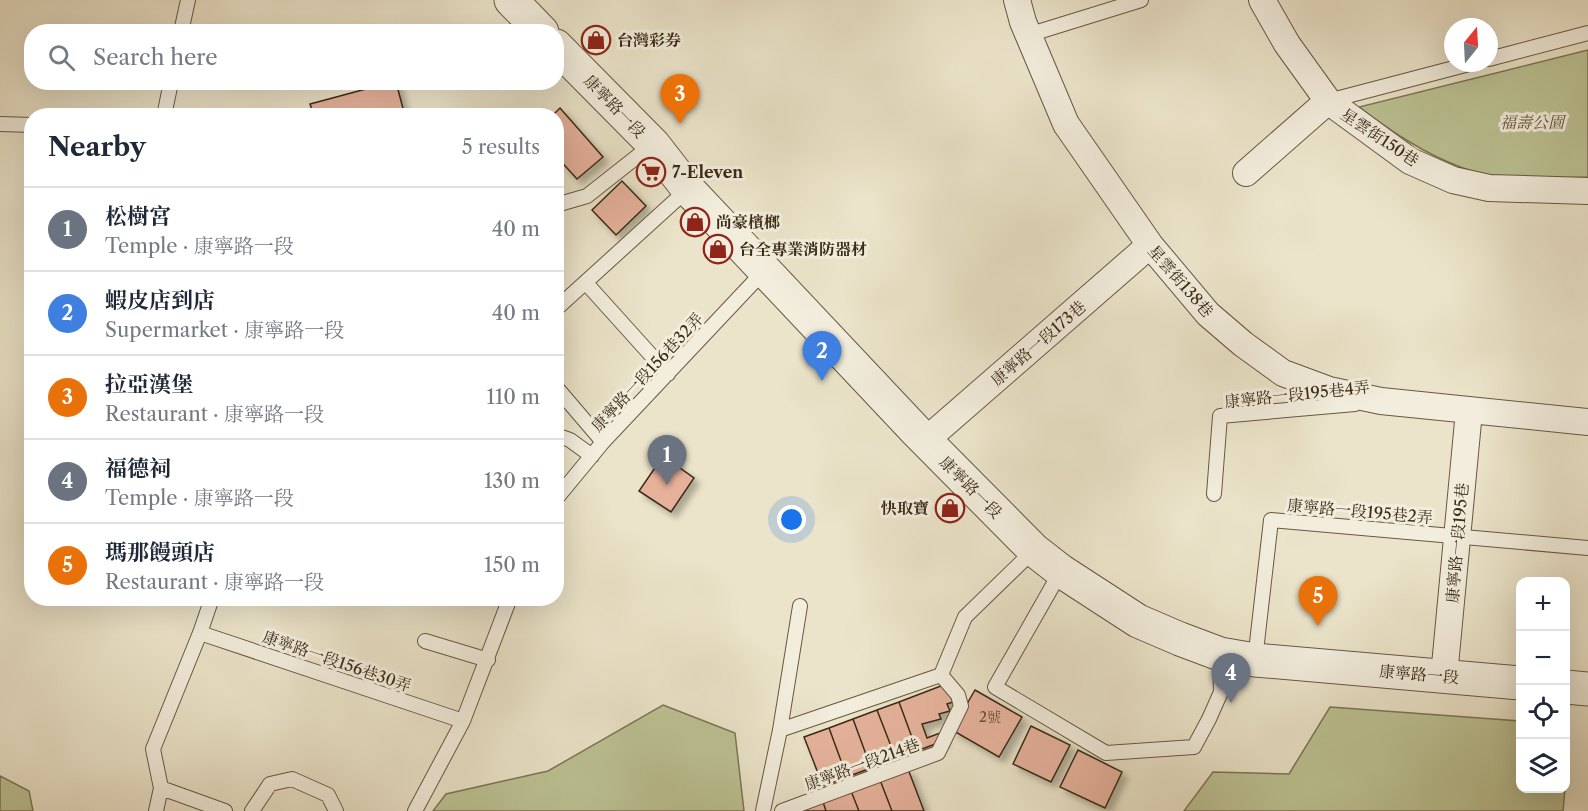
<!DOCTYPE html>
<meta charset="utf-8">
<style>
:root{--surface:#fff;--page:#f2f2f3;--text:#1f2937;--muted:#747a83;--line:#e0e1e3;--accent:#8f2418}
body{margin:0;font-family:"Libre Caslon Text","Noto Serif TC",serif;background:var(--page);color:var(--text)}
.controls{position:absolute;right:18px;bottom:18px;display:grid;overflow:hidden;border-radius:12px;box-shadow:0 6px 24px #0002}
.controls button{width:54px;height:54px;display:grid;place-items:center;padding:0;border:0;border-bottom:2px solid var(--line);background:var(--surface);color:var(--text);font:30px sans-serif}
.compass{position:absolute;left:1444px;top:18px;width:54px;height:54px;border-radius:50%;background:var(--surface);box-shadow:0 6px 24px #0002;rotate:18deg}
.you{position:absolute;left:792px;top:520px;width:21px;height:21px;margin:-15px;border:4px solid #fff;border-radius:50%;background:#1a73e8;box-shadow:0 0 0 9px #1a73e833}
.badge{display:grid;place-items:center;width:39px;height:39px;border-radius:50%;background:var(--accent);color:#fff;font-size:20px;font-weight:700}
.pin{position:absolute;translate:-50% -50px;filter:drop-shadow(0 2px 3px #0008)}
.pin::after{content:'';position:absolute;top:32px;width:21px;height:18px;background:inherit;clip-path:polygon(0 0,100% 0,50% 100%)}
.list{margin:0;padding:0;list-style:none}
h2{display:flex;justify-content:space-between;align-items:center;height:78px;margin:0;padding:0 24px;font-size:26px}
h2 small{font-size:20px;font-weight:400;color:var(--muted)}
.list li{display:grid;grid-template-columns:39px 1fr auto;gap:18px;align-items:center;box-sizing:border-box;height:84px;padding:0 24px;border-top:2px solid var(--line)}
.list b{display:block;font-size:22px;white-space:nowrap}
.list p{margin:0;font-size:20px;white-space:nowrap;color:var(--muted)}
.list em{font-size:20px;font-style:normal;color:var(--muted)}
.icon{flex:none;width:33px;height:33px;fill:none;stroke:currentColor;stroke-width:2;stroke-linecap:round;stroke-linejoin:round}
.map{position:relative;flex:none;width:1588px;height:811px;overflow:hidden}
.search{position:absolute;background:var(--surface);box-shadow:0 6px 24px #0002;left:24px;top:24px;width:540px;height:66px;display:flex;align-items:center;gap:15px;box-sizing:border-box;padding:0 21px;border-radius:24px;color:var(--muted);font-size:22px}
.panel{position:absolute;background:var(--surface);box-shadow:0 6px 24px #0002;left:24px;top:108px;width:540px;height:498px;border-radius:24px}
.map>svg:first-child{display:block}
.green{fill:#bcc294;stroke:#7c7654;stroke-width:1.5}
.building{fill:#e5b19b;stroke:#3b2a14;stroke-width:1.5;filter:url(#shadow)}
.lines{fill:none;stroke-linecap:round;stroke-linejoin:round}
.service-casing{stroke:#675842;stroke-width:16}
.minor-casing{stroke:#675842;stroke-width:28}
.tertiary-casing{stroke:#675842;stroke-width:35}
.service{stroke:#f2eddd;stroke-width:14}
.minor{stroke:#f2eddd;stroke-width:26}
.tertiary{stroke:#f2eddd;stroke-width:33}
.labels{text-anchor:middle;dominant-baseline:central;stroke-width:6;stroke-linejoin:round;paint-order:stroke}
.number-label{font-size:14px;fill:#664c36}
.poi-label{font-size:16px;font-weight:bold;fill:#3b2a14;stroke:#f2eddd;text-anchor:start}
.street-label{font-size:16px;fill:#3b2a14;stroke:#f2eddd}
.park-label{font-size:16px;font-style:italic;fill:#5b5034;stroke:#f2eddd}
</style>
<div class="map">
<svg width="1588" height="811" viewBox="0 0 1588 811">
<defs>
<filter id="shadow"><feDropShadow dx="5.5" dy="5.5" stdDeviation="3" flood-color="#0004"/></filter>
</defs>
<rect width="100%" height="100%" fill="#ebe4ca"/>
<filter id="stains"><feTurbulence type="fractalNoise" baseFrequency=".00333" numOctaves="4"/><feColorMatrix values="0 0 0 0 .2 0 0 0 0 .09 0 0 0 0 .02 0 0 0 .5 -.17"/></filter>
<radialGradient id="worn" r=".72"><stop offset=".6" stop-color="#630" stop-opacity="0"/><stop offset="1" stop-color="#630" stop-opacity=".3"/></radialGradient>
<path class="green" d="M1588 50V177C1548 178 1502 182 1463 168 1424 154 1391 131 1359 107Z
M663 705 735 733 744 811H433L446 794 548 771Z
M1330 707 1520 721V788L1565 789 1563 811H1184L1213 772 1289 774Z
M0 776 29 791 33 811H0Z"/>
<path class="building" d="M392 82H396L405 116H314L310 104Z
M560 108 603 157 577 179 556 156V116H552Z
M622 181 646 206 616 235 592 210Z
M663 456 694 478 671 512 639 491Z
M946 684 953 702 947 704 950 711 939 714 941 719 922 724 927 738 940 733 943 741 917 751 899 702Z
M975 690 1022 717 999 757 952 730Z
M899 702 917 751 896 759 877 710Z
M877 710 896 759 871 768 853 719Z
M853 719 871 768 847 777 829 728Z
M1031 726 1070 745 1051 782 1013 764Z
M829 728 847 777 823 786 804 737Z
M1078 750 1122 772 1105 808 1060 787Z
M908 769 924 811H892L880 780Z
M880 780 892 811H859L851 791Z
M851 791 859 811H826L823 802Z
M823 802 826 811H798Z"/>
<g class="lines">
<g class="service-casing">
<path id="service" d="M181 32 188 0
M1028 35 1141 0
M1489 59 1588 33
M1328 101 1473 63
M164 116 171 82
M0 124 32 125
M556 205 587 196 653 144
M586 283 668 374
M556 309 688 189
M556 387 603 442
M556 435 570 440 592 456
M1214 494 1220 416 1355 404
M556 499 603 442 764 271
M1061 571 995 687 1106 753 1194 747 1209 719 1221 692 1220 654
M200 633 463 721
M425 641 488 660
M1255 660 1271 520 1588 548
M780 730 941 675
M161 788 225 811
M156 811 161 788 153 749 200 633 212 598
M252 811 270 784 292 779 328 795 336 811
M415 811 463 721 510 598
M763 811 780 730 800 606
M782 811 938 753 961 706 958 695 941 675 965 617 1034 550"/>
</g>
<g class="minor-casing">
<path id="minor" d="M1017 0 1023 22 1066 124 1150 245 1208 314 1243 344 1283 373 1329 390 1381 401 1588 422
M1262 0 1287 44 1328 101 1410 161 1453 180 1489 188 1588 191
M1246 173 1328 101
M925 441 1150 245
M1444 676 1469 411"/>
</g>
<g class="tertiary-casing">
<path id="tertiary" d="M511 0 542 32
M556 46 653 144 688 189 917 432 1034 550 1061 571 1138 621 1180 639 1220 654 1255 660 1520 683
M1566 687 1588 689"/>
</g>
<use href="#service" class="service"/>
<use href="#minor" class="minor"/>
<use href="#tertiary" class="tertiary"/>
</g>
<defs>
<g id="shop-ring" transform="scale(1.5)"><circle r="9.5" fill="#f2eddd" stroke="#8f2418" stroke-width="1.5"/><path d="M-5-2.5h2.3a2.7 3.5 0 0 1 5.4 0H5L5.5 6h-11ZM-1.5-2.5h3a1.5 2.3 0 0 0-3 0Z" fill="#8f2418"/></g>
<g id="supermarket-ring" transform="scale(1.5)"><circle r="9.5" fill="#f2eddd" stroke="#8f2418" stroke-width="1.5"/><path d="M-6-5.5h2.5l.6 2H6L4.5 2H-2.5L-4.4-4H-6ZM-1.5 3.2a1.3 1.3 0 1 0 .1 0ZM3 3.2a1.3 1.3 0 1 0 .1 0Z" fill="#8f2418"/></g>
</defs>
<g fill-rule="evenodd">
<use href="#shop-ring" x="596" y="40"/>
<use href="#supermarket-ring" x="651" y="172"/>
<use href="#shop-ring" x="695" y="222"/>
<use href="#shop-ring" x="718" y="249"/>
<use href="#shop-ring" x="950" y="508"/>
</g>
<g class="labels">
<g class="number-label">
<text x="990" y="717">2號</text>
</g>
<g class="poi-label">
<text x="617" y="40">台灣彩券</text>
<text x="672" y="172">7-Eleven</text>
<text x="716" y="222">尚豪檳榔</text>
<text x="739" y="249">台全專業消防器材</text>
<text x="929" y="508" text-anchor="end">快取寶</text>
</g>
<g class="street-label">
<text transform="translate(615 106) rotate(46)">康寧路一段</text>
<text transform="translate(1380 137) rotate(34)">星雲街150巷</text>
<text transform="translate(1181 281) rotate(49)">星雲街138巷</text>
<text transform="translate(1038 343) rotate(-41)">康寧路一段173巷</text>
<text transform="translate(647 372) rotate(-47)">康寧路一段156巷32弄</text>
<text transform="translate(1297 394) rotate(-6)">康寧路一段195巷4弄</text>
<text transform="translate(971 487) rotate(45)">康寧路一段</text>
<text transform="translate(1360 511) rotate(5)">康寧路一段195巷2弄</text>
<text transform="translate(1457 543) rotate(-85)">康寧路一段195巷</text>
<text transform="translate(337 661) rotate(19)">康寧路一段156巷30弄</text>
<text transform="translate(1419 674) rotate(5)">康寧路一段</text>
<text transform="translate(862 764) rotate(-20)">康寧路一段214巷</text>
</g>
<g class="park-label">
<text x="1532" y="122">福壽公園</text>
</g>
</g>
<rect width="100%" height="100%" filter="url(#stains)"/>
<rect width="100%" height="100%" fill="url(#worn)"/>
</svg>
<div class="controls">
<button>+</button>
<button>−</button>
<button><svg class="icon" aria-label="locate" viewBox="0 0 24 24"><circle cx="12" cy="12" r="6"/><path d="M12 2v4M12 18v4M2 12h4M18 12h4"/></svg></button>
<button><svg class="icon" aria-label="layers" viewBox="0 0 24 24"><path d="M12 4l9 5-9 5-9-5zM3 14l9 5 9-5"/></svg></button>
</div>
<svg class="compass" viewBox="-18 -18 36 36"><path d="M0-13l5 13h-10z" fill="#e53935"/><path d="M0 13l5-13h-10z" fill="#747a83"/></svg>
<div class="you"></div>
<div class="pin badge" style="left:667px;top:485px;background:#6b7280">1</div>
<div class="pin badge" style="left:822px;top:381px;background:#3f7fe0">2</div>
<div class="pin badge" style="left:680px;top:124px;background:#e8710a">3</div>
<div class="pin badge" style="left:1231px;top:703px;background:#6b7280">4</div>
<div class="pin badge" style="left:1318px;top:626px;background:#e8710a">5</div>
<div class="search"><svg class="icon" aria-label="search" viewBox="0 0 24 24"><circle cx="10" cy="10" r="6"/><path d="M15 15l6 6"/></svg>Search here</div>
<section class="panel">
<h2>Nearby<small>5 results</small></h2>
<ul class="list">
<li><span class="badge" style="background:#6b7280">1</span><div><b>松樹宮</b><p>Temple · 康寧路一段</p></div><em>40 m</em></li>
<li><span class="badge" style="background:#3f7fe0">2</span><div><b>蝦皮店到店</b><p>Supermarket · 康寧路一段</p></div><em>40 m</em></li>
<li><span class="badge" style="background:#e8710a">3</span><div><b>拉亞漢堡</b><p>Restaurant · 康寧路一段</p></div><em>110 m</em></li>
<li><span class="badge" style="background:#6b7280">4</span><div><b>福德祠</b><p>Temple · 康寧路一段</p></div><em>130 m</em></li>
<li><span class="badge" style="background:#e8710a">5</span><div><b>瑪那饅頭店</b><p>Restaurant · 康寧路一段</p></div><em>150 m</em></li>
</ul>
</section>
</div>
